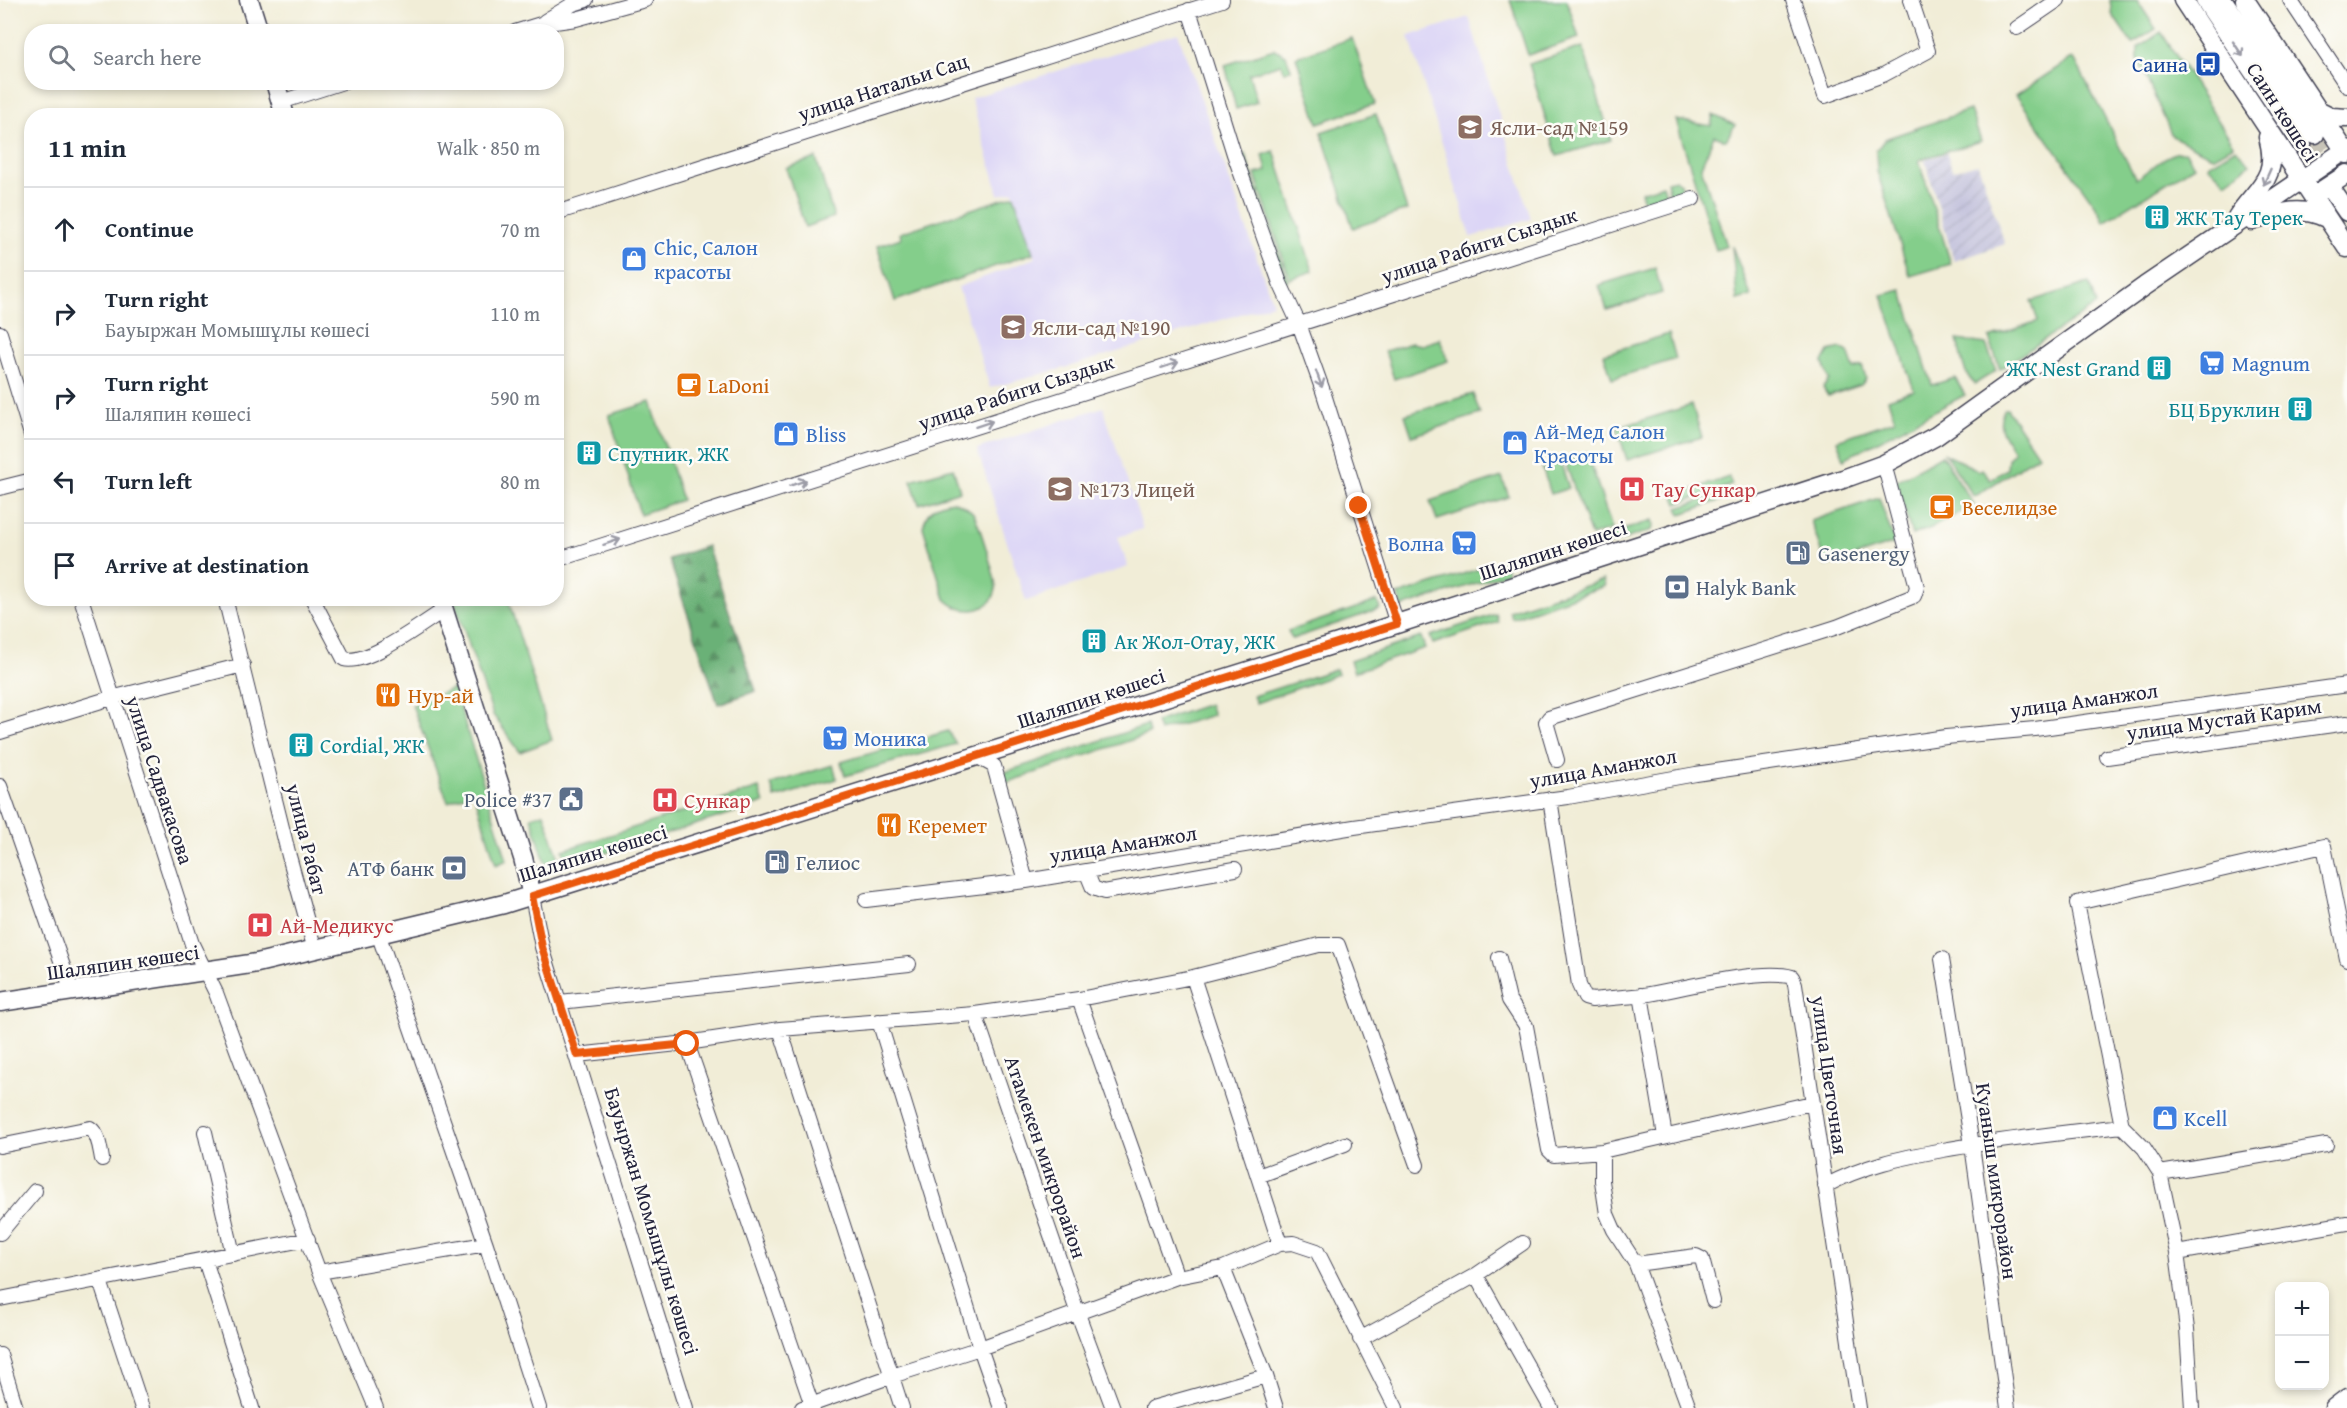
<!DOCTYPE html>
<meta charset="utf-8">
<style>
:root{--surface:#fff;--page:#f6f6f7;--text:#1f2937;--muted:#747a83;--line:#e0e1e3}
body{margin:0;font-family:"Gentium Book Plus",serif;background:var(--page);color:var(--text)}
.controls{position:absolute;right:18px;bottom:18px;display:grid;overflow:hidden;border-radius:12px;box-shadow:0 3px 9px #0003}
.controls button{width:54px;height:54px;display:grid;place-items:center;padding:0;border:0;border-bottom:2px solid var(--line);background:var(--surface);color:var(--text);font:30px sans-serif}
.stop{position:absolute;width:18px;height:18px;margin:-14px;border:4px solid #ea580c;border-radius:50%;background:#fff}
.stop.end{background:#ea580c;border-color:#fff;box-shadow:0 2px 6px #0008}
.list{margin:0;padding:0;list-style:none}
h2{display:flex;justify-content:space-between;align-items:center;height:78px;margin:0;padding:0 24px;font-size:26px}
h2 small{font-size:20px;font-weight:400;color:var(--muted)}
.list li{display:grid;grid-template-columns:39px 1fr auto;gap:18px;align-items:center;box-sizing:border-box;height:84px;padding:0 24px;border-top:2px solid var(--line)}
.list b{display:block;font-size:22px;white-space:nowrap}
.list p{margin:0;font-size:20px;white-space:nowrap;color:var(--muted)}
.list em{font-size:20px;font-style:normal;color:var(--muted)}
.icon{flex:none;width:33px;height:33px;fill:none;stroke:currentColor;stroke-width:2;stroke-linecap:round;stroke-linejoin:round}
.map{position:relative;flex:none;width:2347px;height:1408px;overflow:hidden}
.search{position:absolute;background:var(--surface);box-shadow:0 3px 9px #0003;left:24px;top:24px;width:540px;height:66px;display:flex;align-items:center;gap:15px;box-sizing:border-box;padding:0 21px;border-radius:24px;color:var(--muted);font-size:22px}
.panel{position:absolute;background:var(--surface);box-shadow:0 3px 9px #0003;left:24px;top:108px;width:540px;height:498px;border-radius:24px}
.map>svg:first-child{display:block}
.built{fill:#dcd5f6}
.industrial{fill:url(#industrial-furrows)}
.green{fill:#84ce8b;stroke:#537863;stroke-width:1.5}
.forest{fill:url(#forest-firs);stroke:#466a59;stroke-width:1.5}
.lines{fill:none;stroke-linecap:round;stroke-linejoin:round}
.major-tunnel{stroke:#c8c4b8;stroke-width:18;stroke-dasharray:18 9;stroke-linecap:butt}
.minor-casing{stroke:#414052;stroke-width:16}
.major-casing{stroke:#414052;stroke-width:21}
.minor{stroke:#fff;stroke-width:14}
.major{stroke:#fff;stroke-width:18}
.oneway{stroke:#9c9ca7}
.route{stroke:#ea580c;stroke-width:8}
.labels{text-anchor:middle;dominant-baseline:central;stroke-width:5;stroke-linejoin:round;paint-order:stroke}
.transit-label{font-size:21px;fill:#164399;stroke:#fdfcf7;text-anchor:end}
.street-label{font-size:21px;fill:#22223b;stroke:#fdfcf7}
.education-label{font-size:21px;fill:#785e54;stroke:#fdfcf7;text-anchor:start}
.culture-label{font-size:21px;fill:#0d838f;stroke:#fdfcf7;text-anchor:start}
.shop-label{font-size:21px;fill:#366cbe;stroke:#fdfcf7;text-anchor:start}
.food-label{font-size:21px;fill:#c56008;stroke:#fdfcf7;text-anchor:start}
.health-label{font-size:21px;fill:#be3a42;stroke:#fdfcf7;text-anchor:start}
.service-label{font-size:21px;fill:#4e5e75;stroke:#fdfcf7;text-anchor:start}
</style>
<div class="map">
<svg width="2347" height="1408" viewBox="0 0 2347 1408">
<defs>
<pattern id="industrial-furrows" width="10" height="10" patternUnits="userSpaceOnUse" patternTransform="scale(1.5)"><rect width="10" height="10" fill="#c2c1dc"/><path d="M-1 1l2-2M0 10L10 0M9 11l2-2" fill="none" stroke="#a6a6be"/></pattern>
<pattern id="forest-firs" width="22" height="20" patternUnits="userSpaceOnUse" patternTransform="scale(1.5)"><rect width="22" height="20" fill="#6bb177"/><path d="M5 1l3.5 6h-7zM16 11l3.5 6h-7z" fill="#589063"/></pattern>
</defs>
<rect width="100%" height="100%" fill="#fdfcf7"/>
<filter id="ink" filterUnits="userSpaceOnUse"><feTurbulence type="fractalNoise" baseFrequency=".0167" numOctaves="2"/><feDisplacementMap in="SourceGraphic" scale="12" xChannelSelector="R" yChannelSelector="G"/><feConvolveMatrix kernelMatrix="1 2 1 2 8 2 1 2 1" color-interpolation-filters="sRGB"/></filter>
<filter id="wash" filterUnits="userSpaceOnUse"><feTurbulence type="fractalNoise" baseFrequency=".008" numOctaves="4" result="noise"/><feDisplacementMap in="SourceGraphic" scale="24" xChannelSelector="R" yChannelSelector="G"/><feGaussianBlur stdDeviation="1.35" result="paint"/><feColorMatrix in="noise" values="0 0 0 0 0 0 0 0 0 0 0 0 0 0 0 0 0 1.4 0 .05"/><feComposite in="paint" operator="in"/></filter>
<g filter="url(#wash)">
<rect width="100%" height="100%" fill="#f1edd7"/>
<path class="built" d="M1469 17 1531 219 1471 237 1409 36Z
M1178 33 1273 304 1068 367 990 388 958 287 1035 258 1013 191 999 195 971 98Z
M1103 407 1143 529 1118 537 1128 567 1026 601 977 449Z"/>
<path class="industrial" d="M1947 153 1952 171 1978 164 2005 244 1954 261 1925 160Z"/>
<path class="green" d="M1510 0H1567L1579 38 1528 55Z
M2110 0H2137L2156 29 2132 44 2112 14Z
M2161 32 2234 145 2213 157 2172 136 2138 59V48Z
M1352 38 1375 104 1318 123 1296 57Z
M1583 47 1611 140 1557 156 1529 64Z
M1274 49 1286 55 1291 69 1284 72 1281 64 1249 74 1257 102 1236 109 1225 65Z
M2072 58 2076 62 2136 179 2165 158 2175 153 2186 152 2194 166 2104 222 2100 212 2016 95Z
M1970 110 1981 141 1919 160 1951 264 1910 276 1877 171 1876 151 1885 139Z
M1376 114 1407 210 1353 228 1321 132Z
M1713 115 1735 125 1726 140 1714 136 1701 167 1727 246 1716 250 1676 120 1711 126Z
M2236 148 2250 164 2225 182 2208 165Z
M1274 151 1313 271 1290 279 1255 174 1267 171 1263 155Z
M1245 154 1288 281 1282 283 1242 156Z
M816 158 834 217 805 227 786 168Z
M1676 179 1681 184 1684 196 1671 199 1667 181Z
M1663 185 1668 201 1646 208 1641 192Z
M1014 195 1033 253 895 301 877 246 901 238 900 233Z
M1732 246 1751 296 1737 300Z
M1655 268 1662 293 1607 310 1599 285Z
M2089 283 2096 305 2000 369 1989 338 2038 321 2031 301Z
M1902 290 1932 385 1955 378 1965 395 1844 459 1837 440 1895 420 1888 399 1914 390 1882 295Z
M1669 334 1676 359 1612 379 1604 354Z
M1440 339 1448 361 1394 379 1385 351 1411 343 1422 345Z
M1957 340 1986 344 1996 371 1975 384C1963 375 1961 354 1957 340Z
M1841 348 1848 352 1854 369 1862 366 1866 379 1861 385 1828 396 1823 388 1829 380 1823 362 1829 351Z
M1473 394 1480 414 1412 436 1405 415Z
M651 402 682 500 640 514 609 415Z
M1692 405 1702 437 1627 460 1617 428Z
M2004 409H2007L2038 455 1974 497 1945 454 1980 471 1982 469 1990 480 2007 469 2008 459 2014 452C2005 437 1995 426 2004 409Z
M1587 452 1612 529 1591 536 1565 462Z
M1942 455 1974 505 1931 528 1912 535 1896 481Z
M1560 461 1569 488 1551 494 1542 467Z
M953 468 960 491 919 504 911 480Z
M1502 477 1509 497 1437 520 1430 501Z
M1729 477 1732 485 1677 504 1674 496Z
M1734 490 1736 495 1681 514 1678 508Z
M1879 498 1895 543 1826 566 1811 521Z
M953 501C960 504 968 507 973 513 978 520 997 581 996 589 991 615 960 615 945 599L923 527C927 509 935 504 953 501Z
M1653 520 1654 525 1652 530 1608 545 1596 544 1594 540Z
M1503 561 1508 573 1402 607 1398 595Z
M1603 580 1605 586 1512 618 1509 611Z
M461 599H508L552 740 520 752 493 715 454 601Z
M1377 601 1380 609 1292 639 1288 631Z
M1496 614 1498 622 1433 644 1430 636Z
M1421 637 1425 648 1354 672 1350 661Z
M1336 669 1338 674 1256 703 1253 696Z
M454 688 507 860 496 865 474 792 448 802 412 705Z
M1209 704 1213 715 1159 731 1156 722Z
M1147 725 1149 734 1005 783 1002 773Z
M948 731 956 744 845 776 841 762Z
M833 765 837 779 775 798 771 784Z
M759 788 764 803 568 865 563 850Z
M544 813 562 868H556L545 862 531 817Z"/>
<path class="forest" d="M707 546 756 691 718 704 669 559Z"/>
</g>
<g filter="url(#ink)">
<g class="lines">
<path class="major-tunnel" d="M2315 134 2347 182
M2302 144 2334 193"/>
<g class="minor-casing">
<path id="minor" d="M1793 0 1825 96 1883 75 1928 51 1911 0
M2290 0 2347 86
M1189 10 1234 154 1280 283 1299 324 1323 391 1397 624
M545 21 573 4 586 0
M2017 28 2058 0
M515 32 541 24 576 19 645 0
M281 102 343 82
M556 213 1222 0
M0 333 32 438
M0 488 32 480
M556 560 1693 199
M81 598 192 944 216 993 319 1272 376 1408
M225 598 289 856 315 950
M312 598 344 659C367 666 423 623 444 610
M0 732 111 698 243 665
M978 757 994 766 1026 881
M2107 757 2347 723
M1557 760 1546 722 1549 718 1837 627 1914 596 1917 587 1884 464
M0 786 72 992
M1550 799 1579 985 1585 998 1592 1000C1609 998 1627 997 1644 995 1680 989 1760 968 1792 977L1795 984 1859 1408
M1086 871 1093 888 1104 892 1235 869
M532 896 542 947 686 1408
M866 900 1026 881 1354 827 1568 797 1696 774 1946 737 2035 729 2347 685
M379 936 486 1244 539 1408
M1499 958 1509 1000 1526 1026 1549 1150 1554 1155 1602 1151 1812 1103
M1942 959 1972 1145 2008 1408
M1193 977 1280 1244
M1641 995 1665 1136
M1079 999 1177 1277
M560 1002 909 964
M975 1014 1078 1314 1113 1408
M879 1021 980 1348 1001 1408
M780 1029 902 1408
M687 1043 813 1408
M577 1055 687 1043 780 1029 975 1014 1079 999 1193 977 1319 945H1338L1417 1165
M205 1132 233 1254
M0 1146 90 1128C99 1134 100 1149 102 1159
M1602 1151V1181L1607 1214 1614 1230 1636 1264 1689 1408
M2160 1173 2326 1145
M1258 1176 1345 1144
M1825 1186C1865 1165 1900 1158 1943 1150 2003 1139 2063 1133 2122 1126
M0 1233 35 1191
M2177 1253 2347 1223
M205 1260 252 1408
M1636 1264 1696 1256 1702 1259 1713 1301
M1223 1268 1266 1376 1276 1408
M319 1272 486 1244
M1476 1275 1551 1408
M100 1281 142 1408
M0 1299 308 1239
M1360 1339 1476 1275 1523 1243
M0 1355 16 1408
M802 1408 892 1376 980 1348 1177 1277 1223 1268 1280 1244 1293 1243 1317 1251 1396 1408
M1152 1408 1266 1376
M2192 1408 2187 1329 2177 1253 2160 1173 2144 1148 2122 1126 2077 903 2324 846 2347 959"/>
</g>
<g class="major-casing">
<path id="major" d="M249 0 259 32
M2183 0 2347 248
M2205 0 2302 144
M2223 0 2315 134
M2245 0 2347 154
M275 82 285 116
M2320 111 2332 117 2347 118
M2334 193 2347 212
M2315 201 2318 193 2347 174
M2237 217C2257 187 2280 178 2268 137
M2252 221C2279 213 2300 205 2326 218
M440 598 523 858 532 896
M0 1002 257 963 504 904 1338 643 1843 479 1884 464 1936 436 2145 286 2347 149
M2334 1408 2347 1398"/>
</g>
<use href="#minor" class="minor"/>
<use href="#major" class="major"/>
</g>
<defs><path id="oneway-shaft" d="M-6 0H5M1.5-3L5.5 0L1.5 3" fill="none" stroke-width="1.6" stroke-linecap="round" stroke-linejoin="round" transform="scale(1.5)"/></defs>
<g class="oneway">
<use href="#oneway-shaft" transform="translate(2238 49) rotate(56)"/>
<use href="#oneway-shaft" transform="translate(2267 177) rotate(114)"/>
<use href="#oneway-shaft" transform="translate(1170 365) rotate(-18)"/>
<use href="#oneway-shaft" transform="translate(1319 379) rotate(70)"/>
<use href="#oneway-shaft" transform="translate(984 424) rotate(-18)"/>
<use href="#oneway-shaft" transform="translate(798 483) rotate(-18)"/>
<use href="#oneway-shaft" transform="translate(612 542) rotate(-18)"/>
</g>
</g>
<g class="lines" filter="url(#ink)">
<path class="route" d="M687 1044 577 1055 542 947 532 896 1397 624 1359 506"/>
</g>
<defs>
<g id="bus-square" transform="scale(1.35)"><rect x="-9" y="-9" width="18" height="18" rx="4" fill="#1a4fb4" stroke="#fdfcf7"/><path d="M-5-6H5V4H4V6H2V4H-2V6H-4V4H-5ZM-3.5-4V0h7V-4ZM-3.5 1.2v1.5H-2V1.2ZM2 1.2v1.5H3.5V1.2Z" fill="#fff"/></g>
<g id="school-square" transform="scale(1.35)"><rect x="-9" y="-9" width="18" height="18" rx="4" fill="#8d6e63" stroke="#fdfcf7"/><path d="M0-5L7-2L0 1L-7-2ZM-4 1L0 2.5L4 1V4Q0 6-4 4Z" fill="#fff"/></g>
<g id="building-square" transform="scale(1.35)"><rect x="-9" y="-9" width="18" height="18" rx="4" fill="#0f9aa8" stroke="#fdfcf7"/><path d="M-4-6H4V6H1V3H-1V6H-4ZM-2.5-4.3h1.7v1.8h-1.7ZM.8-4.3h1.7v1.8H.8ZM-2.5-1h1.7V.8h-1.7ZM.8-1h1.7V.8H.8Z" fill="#fff"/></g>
<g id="shop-square" transform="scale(1.35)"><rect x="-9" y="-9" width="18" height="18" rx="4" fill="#3f7fe0" stroke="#fdfcf7"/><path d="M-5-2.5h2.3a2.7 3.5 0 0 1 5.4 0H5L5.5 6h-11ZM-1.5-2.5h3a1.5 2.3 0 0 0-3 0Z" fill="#fff"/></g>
<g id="supermarket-square" transform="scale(1.35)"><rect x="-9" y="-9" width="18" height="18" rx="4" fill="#3f7fe0" stroke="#fdfcf7"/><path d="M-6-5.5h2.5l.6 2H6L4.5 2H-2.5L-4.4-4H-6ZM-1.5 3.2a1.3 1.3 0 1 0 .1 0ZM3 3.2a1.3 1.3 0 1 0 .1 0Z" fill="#fff"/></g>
<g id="cafe-square" transform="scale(1.35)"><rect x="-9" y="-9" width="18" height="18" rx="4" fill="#e8710a" stroke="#fdfcf7"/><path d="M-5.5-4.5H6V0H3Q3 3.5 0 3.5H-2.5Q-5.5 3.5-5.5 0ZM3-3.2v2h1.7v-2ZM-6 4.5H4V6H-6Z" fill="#fff"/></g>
<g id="hospital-square" transform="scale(1.35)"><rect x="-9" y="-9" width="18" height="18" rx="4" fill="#e0444e" stroke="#fdfcf7"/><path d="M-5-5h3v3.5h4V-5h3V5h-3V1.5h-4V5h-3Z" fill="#fff"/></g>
<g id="fuel-square" transform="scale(1.35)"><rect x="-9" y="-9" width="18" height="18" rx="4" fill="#5c6f8a" stroke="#fdfcf7"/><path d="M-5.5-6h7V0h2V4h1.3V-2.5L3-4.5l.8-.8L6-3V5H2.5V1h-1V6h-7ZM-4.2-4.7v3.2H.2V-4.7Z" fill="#fff"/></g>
<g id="bank-square" transform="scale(1.35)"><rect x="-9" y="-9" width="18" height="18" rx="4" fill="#5c6f8a" stroke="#fdfcf7"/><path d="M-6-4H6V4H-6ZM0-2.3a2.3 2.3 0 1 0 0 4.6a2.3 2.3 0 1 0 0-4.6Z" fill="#fff"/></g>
<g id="restaurant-square" transform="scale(1.35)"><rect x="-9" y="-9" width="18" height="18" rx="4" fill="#e8710a" stroke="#fdfcf7"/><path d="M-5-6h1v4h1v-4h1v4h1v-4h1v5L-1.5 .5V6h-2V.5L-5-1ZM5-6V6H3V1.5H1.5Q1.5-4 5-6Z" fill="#fff"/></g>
<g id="civic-square" transform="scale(1.35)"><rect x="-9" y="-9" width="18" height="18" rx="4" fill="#5c6f8a" stroke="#fdfcf7"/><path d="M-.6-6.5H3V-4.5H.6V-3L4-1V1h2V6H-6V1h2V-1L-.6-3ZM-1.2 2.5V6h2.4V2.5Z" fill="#fff"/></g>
</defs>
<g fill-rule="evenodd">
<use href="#bus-square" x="2208" y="64"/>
<use href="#school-square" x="1470" y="127"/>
<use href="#building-square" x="2157" y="217"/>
<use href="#shop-square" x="634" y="259"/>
<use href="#school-square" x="1013" y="327"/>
<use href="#supermarket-square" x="2212" y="363"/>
<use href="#building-square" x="2159" y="368"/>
<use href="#cafe-square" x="689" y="385"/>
<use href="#building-square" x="2300" y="409"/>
<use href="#shop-square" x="786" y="434"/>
<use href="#shop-square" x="1515" y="443"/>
<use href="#building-square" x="589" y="453"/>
<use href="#school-square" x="1060" y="489"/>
<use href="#hospital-square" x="1632" y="489"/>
<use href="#cafe-square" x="1942" y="507"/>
<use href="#supermarket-square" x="1464" y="543"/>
<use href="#fuel-square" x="1798" y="553"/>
<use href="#bank-square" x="1677" y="587"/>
<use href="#building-square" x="1094" y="641"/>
<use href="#restaurant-square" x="388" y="695"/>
<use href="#supermarket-square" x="835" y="738"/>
<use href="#building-square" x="301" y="745"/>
<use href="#civic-square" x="571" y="799"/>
<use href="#hospital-square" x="665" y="800"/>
<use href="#restaurant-square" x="889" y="825"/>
<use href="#fuel-square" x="777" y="862"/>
<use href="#bank-square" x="454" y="868"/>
<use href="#hospital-square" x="260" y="925"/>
<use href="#shop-square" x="2165" y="1118"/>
</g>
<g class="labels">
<g class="transit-label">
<text x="2188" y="64">Саина</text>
</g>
<g class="street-label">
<text transform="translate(883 87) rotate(-18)">улица Натальи Сац</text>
<text transform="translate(2283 112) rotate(57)">Саин көшесі</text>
<text transform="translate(1479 245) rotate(-18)">улица Рабиги Сыздык</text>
<text transform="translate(1016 392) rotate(-18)">улица Рабиги Сыздык</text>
<text transform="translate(1553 550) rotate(-18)">Шаляпин көшесі</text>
<text transform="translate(1091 698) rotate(-18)">Шаляпин көшесі</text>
<text transform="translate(2084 700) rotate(-8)">улица Аманжол</text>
<text transform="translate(2224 719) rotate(-8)">улица Мустай Карим</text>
<text transform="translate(1603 768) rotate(-10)">улица Аманжол</text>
<text transform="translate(160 780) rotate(72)">улица Садвакасова</text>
<text transform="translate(307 839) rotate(76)">улица Рабат</text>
<text transform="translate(1123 844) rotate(-9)">улица Аманжол</text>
<text transform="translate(593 853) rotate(-17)">Шаляпин көшесі</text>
<text transform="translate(123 962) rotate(-8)">Шаляпин көшесі</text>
<text transform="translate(1830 1075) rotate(82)">улица Цветочная</text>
<text transform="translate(1046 1157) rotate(71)">Атамекен микрорайон</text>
<text transform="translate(1997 1181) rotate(82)">Куаныш микрорайон</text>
<text transform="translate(652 1221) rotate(73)">Бауыржан Момышұлы көшесі</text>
</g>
<g class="education-label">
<text x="1490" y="127">Ясли-сад №159</text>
<text x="1032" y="327">Ясли-сад №190</text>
<text x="1080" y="489">№173 Лицей</text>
</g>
<g class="culture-label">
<text x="2176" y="217">ЖК Тау Терек</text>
<text x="2140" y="368" text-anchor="end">ЖК Nest Grand</text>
<text x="2280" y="409" text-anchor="end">БЦ Бруклин</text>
<text x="608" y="453">Спутник, ЖК</text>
<text x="1114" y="641">Ак Жол-Отау, ЖК</text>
<text x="320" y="745">Cordial, ЖК</text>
</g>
<g class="shop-label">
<text x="654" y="247">Chic, Салон<tspan x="654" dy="24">красоты</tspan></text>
<text x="2232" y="363">Magnum</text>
<text x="1534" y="431">Ай-Мед Салон<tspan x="1534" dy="24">Красоты</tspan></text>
<text x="806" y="434">Bliss</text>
<text x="1444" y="543" text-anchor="end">Волна</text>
<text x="854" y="738">Моника</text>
<text x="2184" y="1118">Kcell</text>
</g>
<g class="food-label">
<text x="708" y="385">LaDoni</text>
<text x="1962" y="507">Веселидзе</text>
<text x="408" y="695">Нур-ай</text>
<text x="908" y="825">Керемет</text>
</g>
<g class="health-label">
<text x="1652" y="489">Тау Сункар</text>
<text x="684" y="800">Сункар</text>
<text x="280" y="925">Ай-Медикус</text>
</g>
<g class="service-label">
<text x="1818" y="553">Gasenergy</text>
<text x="1696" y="587">Halyk Bank</text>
<text x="552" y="799" text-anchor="end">Police #37</text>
<text x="796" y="862">Гелиос</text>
<text x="434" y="868" text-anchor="end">АТФ банк</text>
</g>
</g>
</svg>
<div class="controls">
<button>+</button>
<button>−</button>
</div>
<div class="stop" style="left:687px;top:1044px"></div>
<div class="stop end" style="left:1359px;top:506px"></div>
<div class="search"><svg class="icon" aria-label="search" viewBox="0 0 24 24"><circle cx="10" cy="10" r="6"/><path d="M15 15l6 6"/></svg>Search here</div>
<section class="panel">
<h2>11 min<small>Walk · 850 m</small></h2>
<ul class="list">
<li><svg class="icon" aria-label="ahead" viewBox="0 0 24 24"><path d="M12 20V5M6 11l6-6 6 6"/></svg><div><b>Continue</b></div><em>70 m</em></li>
<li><svg class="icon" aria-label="right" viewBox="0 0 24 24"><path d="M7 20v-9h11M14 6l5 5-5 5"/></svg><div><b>Turn right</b><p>Бауыржан Момышұлы көшесі</p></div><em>110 m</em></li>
<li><svg class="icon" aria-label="right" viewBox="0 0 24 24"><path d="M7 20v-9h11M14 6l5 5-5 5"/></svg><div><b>Turn right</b><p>Шаляпин көшесі</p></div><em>590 m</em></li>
<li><svg class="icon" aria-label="left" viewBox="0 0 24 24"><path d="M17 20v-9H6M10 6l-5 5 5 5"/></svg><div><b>Turn left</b></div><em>80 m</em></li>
<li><svg class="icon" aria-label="arrive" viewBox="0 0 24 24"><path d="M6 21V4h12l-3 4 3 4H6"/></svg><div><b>Arrive at destination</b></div></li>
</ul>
</section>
</div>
